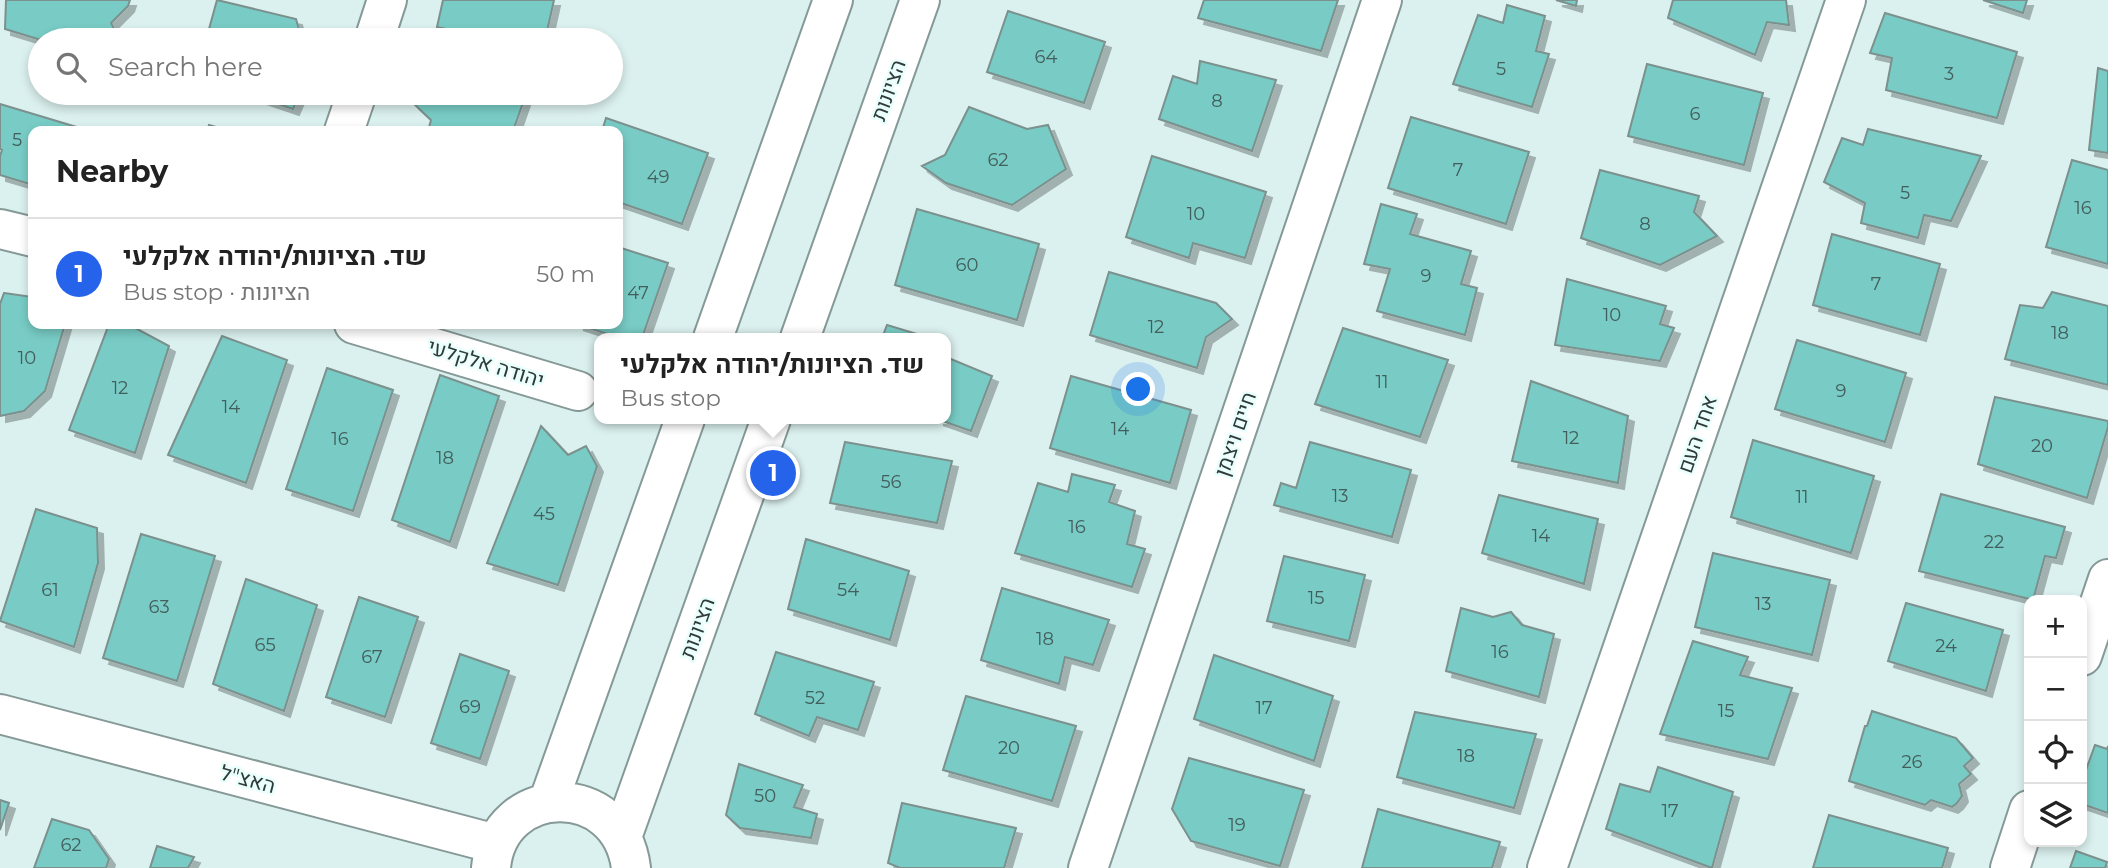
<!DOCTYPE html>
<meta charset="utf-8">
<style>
:root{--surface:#fff;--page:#f6f6f6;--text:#222;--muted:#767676;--line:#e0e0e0;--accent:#2563eb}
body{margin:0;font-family:Montserrat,Heebo,sans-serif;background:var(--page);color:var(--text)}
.controls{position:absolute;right:21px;bottom:21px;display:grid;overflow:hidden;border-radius:14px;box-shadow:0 4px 10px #0003}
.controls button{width:63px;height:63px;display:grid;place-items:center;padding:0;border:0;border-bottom:2px solid var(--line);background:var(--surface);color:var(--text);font:35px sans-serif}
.you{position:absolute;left:1139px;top:390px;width:24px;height:24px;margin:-18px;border:5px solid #fff;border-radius:50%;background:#1a73e8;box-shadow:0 0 0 10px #1a73e833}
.badge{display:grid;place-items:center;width:46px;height:46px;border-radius:50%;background:var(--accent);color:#fff;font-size:23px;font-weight:700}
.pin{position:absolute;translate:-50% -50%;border:4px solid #fff;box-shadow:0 2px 7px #0006}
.popup{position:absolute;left:594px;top:333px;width:357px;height:91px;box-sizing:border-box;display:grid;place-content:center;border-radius:14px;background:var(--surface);filter:drop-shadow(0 2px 5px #0005);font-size:23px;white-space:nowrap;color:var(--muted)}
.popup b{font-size:26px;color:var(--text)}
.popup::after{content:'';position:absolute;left:50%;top:100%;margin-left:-14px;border:14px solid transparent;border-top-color:var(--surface)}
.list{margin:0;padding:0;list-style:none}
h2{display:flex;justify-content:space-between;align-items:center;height:91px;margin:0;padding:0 28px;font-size:30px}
h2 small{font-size:23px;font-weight:400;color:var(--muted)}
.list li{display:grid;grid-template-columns:46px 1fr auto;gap:21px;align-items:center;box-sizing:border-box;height:112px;padding:0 28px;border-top:2px solid var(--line)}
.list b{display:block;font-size:26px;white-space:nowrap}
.list p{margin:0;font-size:23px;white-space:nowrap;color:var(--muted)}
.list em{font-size:23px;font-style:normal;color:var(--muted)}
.icon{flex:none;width:38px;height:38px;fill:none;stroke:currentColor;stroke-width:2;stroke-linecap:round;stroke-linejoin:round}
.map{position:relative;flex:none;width:2108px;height:868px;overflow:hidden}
.search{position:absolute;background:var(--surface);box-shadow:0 4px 10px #0003;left:28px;top:28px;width:595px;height:77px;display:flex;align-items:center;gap:18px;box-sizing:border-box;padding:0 24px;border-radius:38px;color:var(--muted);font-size:26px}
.panel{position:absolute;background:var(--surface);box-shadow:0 4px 10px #0003;left:28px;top:126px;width:595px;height:203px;border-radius:14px}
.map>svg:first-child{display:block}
.building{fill:#78ccc5;stroke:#7b908d;stroke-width:2;filter:url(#shadow)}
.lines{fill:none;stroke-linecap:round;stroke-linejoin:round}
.street-casing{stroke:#859997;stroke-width:42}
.secondary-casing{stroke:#859997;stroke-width:42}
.street{stroke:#fff;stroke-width:38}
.secondary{stroke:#fff;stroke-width:38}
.labels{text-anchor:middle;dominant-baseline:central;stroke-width:5;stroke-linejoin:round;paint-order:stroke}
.number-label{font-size:18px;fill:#435e5c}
.street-label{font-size:21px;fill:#313a39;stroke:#e8fffc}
</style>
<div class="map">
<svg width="2108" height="868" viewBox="0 0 2108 868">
<defs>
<filter id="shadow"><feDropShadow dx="6" dy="6" stdDeviation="0" flood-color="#0004"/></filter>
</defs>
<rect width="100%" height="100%" fill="#dbf1ef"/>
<path class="building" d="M6 0H130L128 6 111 23 120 40H41L5 29Z
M217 0 296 19 302 40H206Z
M443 0H554L545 40H498L437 27Z
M1204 0H1338L1321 51 1198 18Z
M1556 0H1577L1576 6Z
M1673 0H1786L1789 25 1767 22 1755 55 1668 18Z
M1983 0H2027L2023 13Z
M1507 5 1545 16 1536 51 1549 54 1532 107 1453 84 1478 15 1503 23Z
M1008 11 1105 42 1084 103 987 72Z
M1885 13 2017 52 1997 118 1886 90 1892 58 1870 53Z
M1200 61 1276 80 1252 151 1159 119 1173 76 1197 84Z
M1647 64 1763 93 1744 165 1628 136Z
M2098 68 2108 71V153L2089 150Z
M246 93H300L293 109Z
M416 93H522L526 94 513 131H428L431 120 413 103Z
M0 104 90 131H33V185L0 175V156L2 150 0 149Z
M969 107 1027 129 1048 125 1066 169 1012 205 946 183 922 166 945 155Z
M1411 117 1529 152 1506 224 1388 188Z
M606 118 708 153 682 224 618 202V131H602Z
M209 125 230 131H207Z
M1868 129 1981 156 1951 221 1924 215 1918 238 1861 223 1865 203 1824 182 1842 138 1863 145Z
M1152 156 1266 192 1245 258 1193 243 1189 258 1126 237Z
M2072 160 2108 170V264L2046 247Z
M1600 170 1699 196 1694 212 1717 236 1660 265 1581 238Z
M1381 204 1417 214 1410 234 1471 251 1461 284 1477 288 1465 335 1377 311 1390 269 1364 264Z
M917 209 1039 244 1017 320 895 285Z
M1832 234 1940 264 1920 335 1813 305Z
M618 247 668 263 642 338H620L577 324H618Z
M1109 272 1216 303 1232 319 1206 337 1197 368 1090 335Z
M1567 279 1666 306 1660 324 1674 328 1660 361 1555 345Z
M2052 292 2108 306V385L2005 359 2020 305 2043 308Z
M4 293 33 297V324H65L45 391 24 411 0 416V304Z
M109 324H128L169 346 135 453 69 430Z
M887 325 930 338H882Z
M1343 328 1448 360 1420 437 1315 404Z
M222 336 287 360 246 483 168 455Z
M1797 340 1906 373 1885 442 1775 409Z
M946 357 992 376 971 431 937 419H946Z
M327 368 393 390 353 511 286 489Z
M440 375 499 396 450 542 392 520Z
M1071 376 1191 410 1170 483 1050 448Z
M1531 381 1628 416 1618 483 1512 461Z
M1995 397 2108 421V427L2087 498 1978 464Z
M541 426 568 455 586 446 597 466 558 585 487 563Z
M1753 440 1874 476 1851 553 1731 517Z
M845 442 952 461 937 523 830 503Z
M1310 442 1411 470 1392 537 1274 505 1281 483 1296 488Z
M1072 474 1115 485 1109 502 1135 511 1127 544 1145 549 1132 587 1015 553 1038 483 1068 492Z
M1941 494 2065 527 2056 558 2045 556 2033 600 1919 571Z
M1499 495 1598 519 1584 584 1482 553Z
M36 509 97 528 98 563 74 647 0 621Z
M141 534 215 556 177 681 103 658Z
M806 539 909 571 890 640 788 609Z
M1713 553 1830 580 1812 655 1695 627Z
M1284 556 1365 575 1349 641 1267 621Z
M246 579 317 605 284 711 213 684Z
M1002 588 1109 620 1093 665 1065 657 1059 684 981 660Z
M359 597 418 617 385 717 326 697Z
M1906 603 2003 630 1986 691 1888 661Z
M1461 608 1493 617 1511 612 1522 625 1554 634 1539 697 1446 671Z
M1693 641 1748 657 1740 675 1792 688 1768 759 1660 734Z
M776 652 874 682 858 730 817 717 809 736 755 714Z
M460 654 509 671 480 759 431 743Z
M1214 655 1333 696 1314 761 1194 719Z
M966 696 1076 726 1052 801 943 770Z
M1872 711 1956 738 1973 758 1964 766 1971 774 1959 784 1962 796 1957 803 1952 807 1931 800 1925 805 1849 781 1865 726H1867Z
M1415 712 1536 734 1514 808 1397 777Z
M2095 745 2107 749 2108 746V813L2082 804V781Z
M1189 758 1304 790 1280 866 1191 841 1172 809Z
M739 764 803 785 794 807 817 814 811 838 740 828 726 815Z
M1658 767 1733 792 1712 868 1606 829 1620 784 1650 792Z
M0 800 9 803 0 830Z
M902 803 1016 828 1004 868H900L888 863Z
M1378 809 1500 842 1492 868H1362Z
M1829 815 1948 848 1942 868H1813Z
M52 819 89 830 109 859 106 868H34Z
M157 846 194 857 188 868H150Z
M2076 851 2107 862 2105 868H2070Z"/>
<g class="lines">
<g class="street-casing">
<path id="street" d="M374 40 387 0
M344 131 357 93
M0 229 33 237
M354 324 578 391
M2082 656 2108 579
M1088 868 1382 0
M1547 868 1846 0
M2010 868 2029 810"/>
</g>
<g class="secondary-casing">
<path id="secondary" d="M713 338 833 0
M800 338 920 0
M0 714 496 844
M548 803 685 419
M622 837 771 419
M491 868C498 782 620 779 631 868"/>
</g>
<use href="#street" class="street"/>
<use href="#secondary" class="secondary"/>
</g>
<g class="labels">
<g class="number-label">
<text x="1046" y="57">64</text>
<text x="1501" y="69">5</text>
<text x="1949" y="74">3</text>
<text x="1217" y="101">8</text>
<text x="1695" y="114">6</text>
<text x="17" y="140">5</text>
<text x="998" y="160">62</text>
<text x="1458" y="170">7</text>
<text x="658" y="177">49</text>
<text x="1905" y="193">5</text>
<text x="2083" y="208">16</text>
<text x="1196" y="214">10</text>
<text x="1645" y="224">8</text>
<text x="967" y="265">60</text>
<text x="1426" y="276">9</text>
<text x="1876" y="284">7</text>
<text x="638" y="293">47</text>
<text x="1612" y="315">10</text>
<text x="1156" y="327">12</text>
<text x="2060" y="333">18</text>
<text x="27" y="358">10</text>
<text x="1382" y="382">11</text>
<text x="120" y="388">12</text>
<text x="1841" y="391">9</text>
<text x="231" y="407">14</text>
<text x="1120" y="429">14</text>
<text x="1571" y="438">12</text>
<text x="340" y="439">16</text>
<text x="2042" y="446">20</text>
<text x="445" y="458">18</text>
<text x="891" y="482">56</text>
<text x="1340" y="496">13</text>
<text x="1802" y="497">11</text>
<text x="544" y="514">45</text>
<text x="1077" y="527">16</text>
<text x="1541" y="536">14</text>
<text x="1994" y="542">22</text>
<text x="50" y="590">61</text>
<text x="848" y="590">54</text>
<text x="1316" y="598">15</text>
<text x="1763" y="604">13</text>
<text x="159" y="607">63</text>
<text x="1045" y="639">18</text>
<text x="265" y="645">65</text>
<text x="1946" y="646">24</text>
<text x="1500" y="652">16</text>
<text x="372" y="657">67</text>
<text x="815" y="698">52</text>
<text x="470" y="707">69</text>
<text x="1264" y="708">17</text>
<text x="1726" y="711">15</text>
<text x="1009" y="748">20</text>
<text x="1466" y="756">18</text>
<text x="1912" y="762">26</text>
<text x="765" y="796">50</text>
<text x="1670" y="811">17</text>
<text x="1237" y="825">19</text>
<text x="71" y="845">62</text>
</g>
<g class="street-label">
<text transform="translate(888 90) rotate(-70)">הציונות</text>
<text transform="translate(486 363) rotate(17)">יהודה אלקלעי</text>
<text transform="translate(1235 434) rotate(-71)">חיים ויצמן</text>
<text transform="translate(1697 434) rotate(-71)">אחד העם</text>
<text transform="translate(697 628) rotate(-70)">הציונות</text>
<text transform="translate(248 779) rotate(15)">האצ"ל</text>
</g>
</g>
</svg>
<div class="controls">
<button>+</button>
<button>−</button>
<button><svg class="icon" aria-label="locate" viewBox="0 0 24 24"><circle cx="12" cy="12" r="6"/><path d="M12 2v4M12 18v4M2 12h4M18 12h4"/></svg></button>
<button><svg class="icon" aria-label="layers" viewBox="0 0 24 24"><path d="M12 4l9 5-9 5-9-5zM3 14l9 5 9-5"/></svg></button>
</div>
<div class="you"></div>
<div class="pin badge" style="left:773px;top:473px">1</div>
<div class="popup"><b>שד. הציונות/יהודה אלקלעי</b>Bus stop</div>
<div class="search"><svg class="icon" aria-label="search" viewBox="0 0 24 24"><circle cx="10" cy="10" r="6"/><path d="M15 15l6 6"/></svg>Search here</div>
<section class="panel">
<h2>Nearby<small></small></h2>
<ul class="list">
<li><span class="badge">1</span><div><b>שד. הציונות/יהודה אלקלעי</b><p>Bus stop · הציונות</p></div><em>50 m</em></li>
</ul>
</section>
</div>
